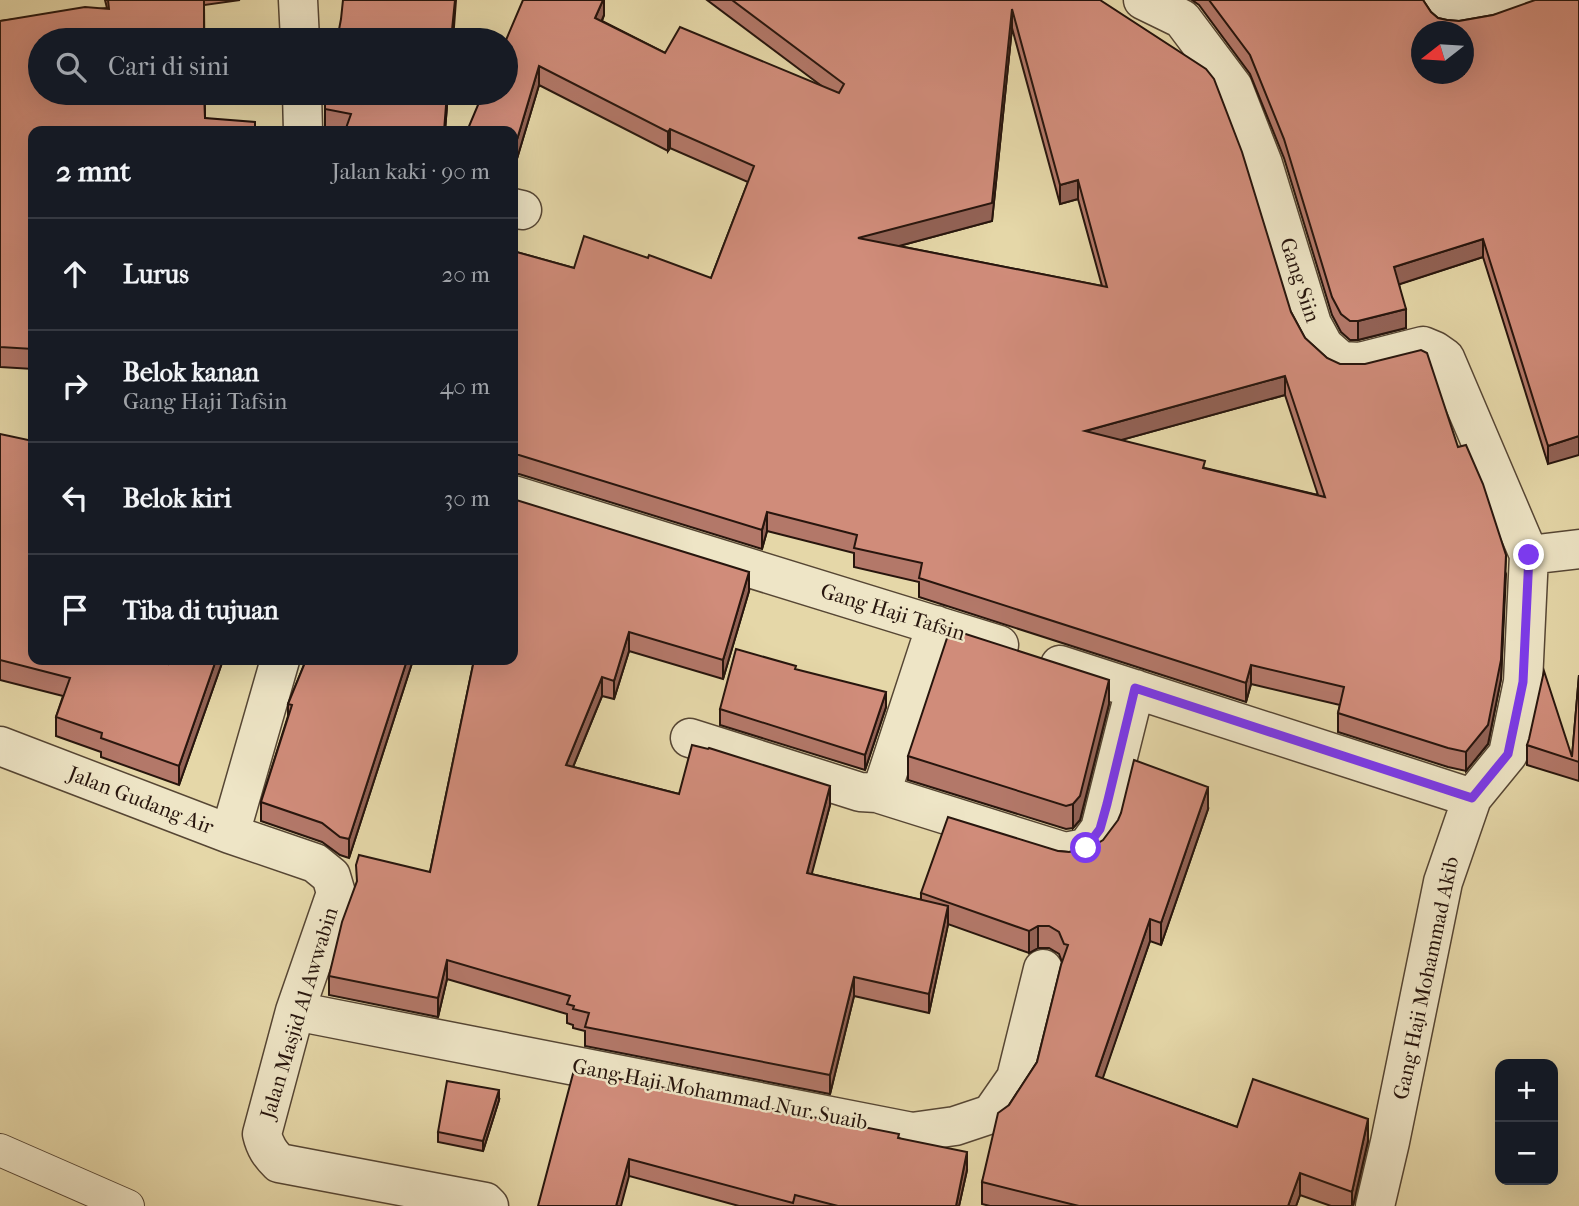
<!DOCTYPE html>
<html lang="id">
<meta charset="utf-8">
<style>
:root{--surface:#171b24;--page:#20242c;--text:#f1f3f6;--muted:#9ea1a6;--line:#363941}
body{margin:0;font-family:"IM FELL French Canon",serif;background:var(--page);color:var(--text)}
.controls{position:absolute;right:21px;bottom:21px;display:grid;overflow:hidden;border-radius:14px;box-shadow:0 7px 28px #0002}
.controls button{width:63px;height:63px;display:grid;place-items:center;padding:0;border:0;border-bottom:2px solid var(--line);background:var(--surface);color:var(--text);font:35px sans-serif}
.compass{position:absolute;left:1411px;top:21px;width:63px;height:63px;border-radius:50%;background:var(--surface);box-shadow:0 7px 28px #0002;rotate:253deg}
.stop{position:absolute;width:21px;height:21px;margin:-16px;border:5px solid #7c3aed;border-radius:50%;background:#fff}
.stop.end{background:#7c3aed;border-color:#fff;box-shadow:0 2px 7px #0008}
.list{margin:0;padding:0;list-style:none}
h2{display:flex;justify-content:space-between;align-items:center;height:91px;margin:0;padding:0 28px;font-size:30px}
h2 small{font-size:23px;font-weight:400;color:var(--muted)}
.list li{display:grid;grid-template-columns:46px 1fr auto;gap:21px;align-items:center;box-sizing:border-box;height:112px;padding:0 28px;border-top:2px solid var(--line)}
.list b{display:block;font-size:26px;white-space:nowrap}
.list p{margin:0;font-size:23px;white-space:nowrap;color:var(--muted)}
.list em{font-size:23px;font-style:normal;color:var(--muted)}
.icon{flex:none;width:38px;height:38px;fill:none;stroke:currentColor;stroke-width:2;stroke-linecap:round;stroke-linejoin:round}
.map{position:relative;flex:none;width:1579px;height:1206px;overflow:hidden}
.search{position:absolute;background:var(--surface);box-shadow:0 7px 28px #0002;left:28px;top:28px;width:490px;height:77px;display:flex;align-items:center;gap:18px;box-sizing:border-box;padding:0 24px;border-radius:38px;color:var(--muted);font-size:26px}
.panel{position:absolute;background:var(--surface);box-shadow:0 7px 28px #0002;left:28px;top:126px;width:490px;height:539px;border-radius:14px}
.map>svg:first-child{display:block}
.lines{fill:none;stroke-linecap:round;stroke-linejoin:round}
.lane-casing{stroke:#564634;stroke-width:34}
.street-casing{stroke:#564634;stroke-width:41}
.lane{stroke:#eee5c6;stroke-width:32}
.street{stroke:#eee5c6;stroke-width:38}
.wall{fill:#b37869;stroke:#27150d;stroke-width:2;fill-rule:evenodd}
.shaded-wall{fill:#926255;stroke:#27150d;stroke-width:2}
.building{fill:#d08c7a;stroke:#27150d;stroke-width:2;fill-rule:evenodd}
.route{stroke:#7c3aed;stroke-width:9}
.labels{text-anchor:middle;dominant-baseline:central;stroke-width:5;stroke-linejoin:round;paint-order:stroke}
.street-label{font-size:21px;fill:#27150d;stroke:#eee5c6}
</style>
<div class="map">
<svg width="1579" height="1206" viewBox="0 0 1579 1206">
<rect width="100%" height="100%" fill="#e5d7a8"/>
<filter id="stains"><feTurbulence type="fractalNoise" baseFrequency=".00286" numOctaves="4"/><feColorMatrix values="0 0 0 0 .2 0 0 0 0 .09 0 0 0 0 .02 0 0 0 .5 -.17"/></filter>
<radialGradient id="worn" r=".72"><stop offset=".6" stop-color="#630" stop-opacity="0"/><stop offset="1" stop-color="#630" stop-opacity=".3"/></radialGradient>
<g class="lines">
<g class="lane-casing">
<path id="lane" d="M0 1150 128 1206"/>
</g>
<g class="street-casing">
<path id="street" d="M298 0 300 40
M1143 0 1182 19 1233 87 1263 164 1312 324 1324 346 1341 361 1360 362 1423 346 1435 351 1445 358 1529 555 1523 682 1508 754 1472 798 1443 882 1390 1142 1375 1206
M1440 0 1444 12 1448 17C1473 20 1502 7 1525 0
M302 93 303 131
M513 208 522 210
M513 495 999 645
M1529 555 1579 549
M1060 665 1472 798
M690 738 860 792 877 793 1065 852 1086 848 1100 829 1135 689
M0 746 230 834 315 863 331 876 336 893 295 1011 262 1134C265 1147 270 1154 279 1163L485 1202 489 1206
M877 793 884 784 936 625
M230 834 280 660
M295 1011 912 1132 955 1126 991 1114 1016 1078 1043 969"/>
</g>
<use href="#lane" class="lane"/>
<use href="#street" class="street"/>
</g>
<path class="wall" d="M105 0H240L204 5 205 118 255 131H33V369L0 367V21L107 8Z
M604 0V15L602 21 665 53 823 87 707 0H1100L1291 312 1305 338 1327 358 1458 447 1506 574 1501 679 1488 744 1466 771 1448 767 1338 732V713L1340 705 1251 684 1246 702 919 597V582L854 567V553L767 531 762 549 519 474H513V251L574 268 711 278 748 182 670 148 668 151 539 85 513 172V131H467ZM1012 28 1060 204 1078 199 1102 286 899 246 992 221ZM1285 395 1318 495 1205 468 1121 440Z
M1192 0H1423L1431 12 1438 18 1447 20 1459 21 1579 0 1548 464 1483 257 1399 284 1406 328 1358 340H1350L1341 332 1332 315 1284 158 1250 74 1199 5Z
M326 93H448L445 131H342L325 128V101Z
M0 434 33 660 168 664 223 660 179 785 101 757V752L56 736V717L63 696 0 680Z
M749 591 723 679 629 651 614 699 602 696 573 767 679 794 830 805 811 874 921 900V893L1058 851 1069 852 1090 848 1208 809 1161 945 1150 941 1102 1079 1237 1127 1368 1141 1353 1206H1331L1300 1195 1296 1206H990L982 1204V1182L1009 1105 1037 1062 1062 962 1059 954 1049 948H1038L1029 953 948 924 929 1013 854 996 830 1094 585 1046V1031L573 1028V1025L567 1023V1014L447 979 438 1017 329 995V976L430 872 474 660Z
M306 660H413L349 858 340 855 322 842 261 821V802L288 716V704Z
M796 670 886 707 865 770 720 725V709Z
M1579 675V781L1527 765V745L1572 757Z
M1109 704 1080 820 1073 828 1066 829 908 780V756Z
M574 1070 899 1138 967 1170 959 1206H739L629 1176Z
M499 1100 483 1151 438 1142V1132Z"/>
<path class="shaded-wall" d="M455 0H456L453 40H451Z
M603 0H604V15L595 37V18Z
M1012 9V28L992 221 858 257V238Z
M539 66V85L513 172V153Z
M447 93H448L445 131H444Z
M670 129V148L668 151V132Z
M1078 180V199L1060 204V185Z
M1483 239V257L1394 286V267Z
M1406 309V328L1358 340V321Z
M1285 376V395L1085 450V431Z
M1579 436V455L1548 464V446Z
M767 512V531L762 549V530Z
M1506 555 1501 679 1488 744 1466 771V752Z
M749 572V591L723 679V660Z
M629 632V651L614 699V681Z
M216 660H223L179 785V766Z
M407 660H413L349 858V839Z
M1251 665V684L1246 702V683Z
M602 677V696L566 784V765Z
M1109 680V704L1080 820 1073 828V804Z
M886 692V707L865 770V755Z
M830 786V805L807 892V873Z
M1208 787V809L1161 945V923Z
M948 906V925L929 1013V994Z
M1150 919V941L1096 1098V1076Z
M1038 926V948L1029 953V931Z
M447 960V979L438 1017V998Z
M854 977V996L830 1094V1075Z
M499 1090V1100L483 1151V1141Z
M1368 1119V1141L1353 1206H1352V1192Z
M967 1152V1170L959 1206H956Z
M629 1159V1176L621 1206H616Z
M1300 1173V1195L1296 1206H1288Z"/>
<path class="building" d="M108 0H204V40H40V93H204L205 118 255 122V131H33V349L0 347V21L85 7 109 9Z
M343 0H455L451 40H337L341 19Z
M523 0H603L595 18 665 53 680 27 839 93 844 84 732 0H1100L1206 69 1214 79 1242 152 1291 312 1305 338 1327 358 1340 364H1365L1421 350 1427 353 1458 447 1466 445 1483 484 1506 555 1501 660 1488 725 1466 752 1448 748 1338 713 1344 687 1251 665 1246 683 919 578 922 563 854 548 857 535 767 512 762 530 519 455H513V251L574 268 584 236 648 258 649 255 711 278 754 166 670 129 668 132 539 66 513 153V131H467L483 93H506V40ZM1012 9 1060 185 1078 180 1107 287 858 238 992 203ZM1285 376 1325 497 1203 468 1205 461 1085 431Z
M1209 0H1423L1431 12 1438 18 1447 20 1459 21 1493 15 1535 0H1579V436L1548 446 1483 239 1394 267 1406 309 1358 321H1350L1341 314 1332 297 1284 139 1250 55ZM1422 32H1464V74H1422Z
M326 93H447L444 131H345L351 114 325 109V101Z
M0 434 33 441V660H155L168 664 169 660H216L179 766 101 738 102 733 56 717 70 678 0 660Z
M513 499 749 572 723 660 629 632 614 681 602 677 566 765 679 794 692 745 708 749 709 748 830 786 807 873 948 906 929 994 854 977 830 1075 585 1027 589 1013 573 1009 574 1006 567 1004 570 996 447 960 438 998 329 976 342 922 357 881 356 865 359 855 430 872 474 660H513Z
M950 629 1109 680 1080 796 1073 804 1066 806 908 756Z
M736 649 796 666 795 669 886 692 865 755 720 709Z
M306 660H407L349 839 340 837 322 823 261 802 292 705 288 704Z
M1544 671 1572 757 1579 675V762L1527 745 1529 739Z
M1134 760 1208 787 1161 923 1150 919 1096 1076 1237 1127 1253 1079 1368 1119 1352 1192 1300 1173 1288 1206H1079L982 1182 998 1113 1009 1105 1037 1062 1061 965 1068 945 1064 944 1059 932 1049 926H1038L1029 931 921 893 948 817 1058 851 1069 852 1090 848 1103 840 1118 820 1121 813Z
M574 1070 899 1134 898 1138 967 1152 956 1206H838L795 1195 793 1203 629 1159 616 1206H538Z
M447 1081 499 1090 483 1141 438 1132Z"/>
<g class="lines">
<path class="route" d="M1086 848 1100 829 1107 804 1135 688 1472 798 1508 754 1523 682 1529 555"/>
</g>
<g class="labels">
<g class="street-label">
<text transform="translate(1300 280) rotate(72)">Gang Siin</text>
<text transform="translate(893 612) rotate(17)">Gang Haji Tafsin</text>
<text transform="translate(141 800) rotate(21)">Jalan Gudang Air</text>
<text transform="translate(1426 978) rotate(-78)">Gang Haji Mohammad Akib</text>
<text transform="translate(299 1013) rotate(-73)">Jalan Masjid Al Awwabin</text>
<text transform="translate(720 1094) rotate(11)">Gang Haji Mohammad Nur. Suaib</text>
</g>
</g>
<rect width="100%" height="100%" filter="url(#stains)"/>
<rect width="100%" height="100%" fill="url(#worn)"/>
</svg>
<div class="controls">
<button>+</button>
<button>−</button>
</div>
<svg class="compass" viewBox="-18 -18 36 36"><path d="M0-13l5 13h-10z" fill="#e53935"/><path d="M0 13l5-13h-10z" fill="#9ea1a6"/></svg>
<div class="stop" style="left:1086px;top:848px"></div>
<div class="stop end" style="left:1529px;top:555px"></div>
<div class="search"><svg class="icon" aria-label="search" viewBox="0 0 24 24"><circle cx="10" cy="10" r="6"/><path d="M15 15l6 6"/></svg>Cari di sini</div>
<section class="panel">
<h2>2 mnt<small>Jalan kaki · 90 m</small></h2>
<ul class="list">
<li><svg class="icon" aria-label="ahead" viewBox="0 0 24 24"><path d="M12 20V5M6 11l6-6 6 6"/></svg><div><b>Lurus</b></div><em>20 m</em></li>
<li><svg class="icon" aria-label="right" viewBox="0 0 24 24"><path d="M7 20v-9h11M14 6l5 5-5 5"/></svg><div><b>Belok kanan</b><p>Gang Haji Tafsin</p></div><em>40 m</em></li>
<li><svg class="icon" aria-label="left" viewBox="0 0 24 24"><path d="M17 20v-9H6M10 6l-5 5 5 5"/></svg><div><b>Belok kiri</b></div><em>30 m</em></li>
<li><svg class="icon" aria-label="arrive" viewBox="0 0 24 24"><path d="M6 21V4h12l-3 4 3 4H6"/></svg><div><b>Tiba di tujuan</b></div></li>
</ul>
</section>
</div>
